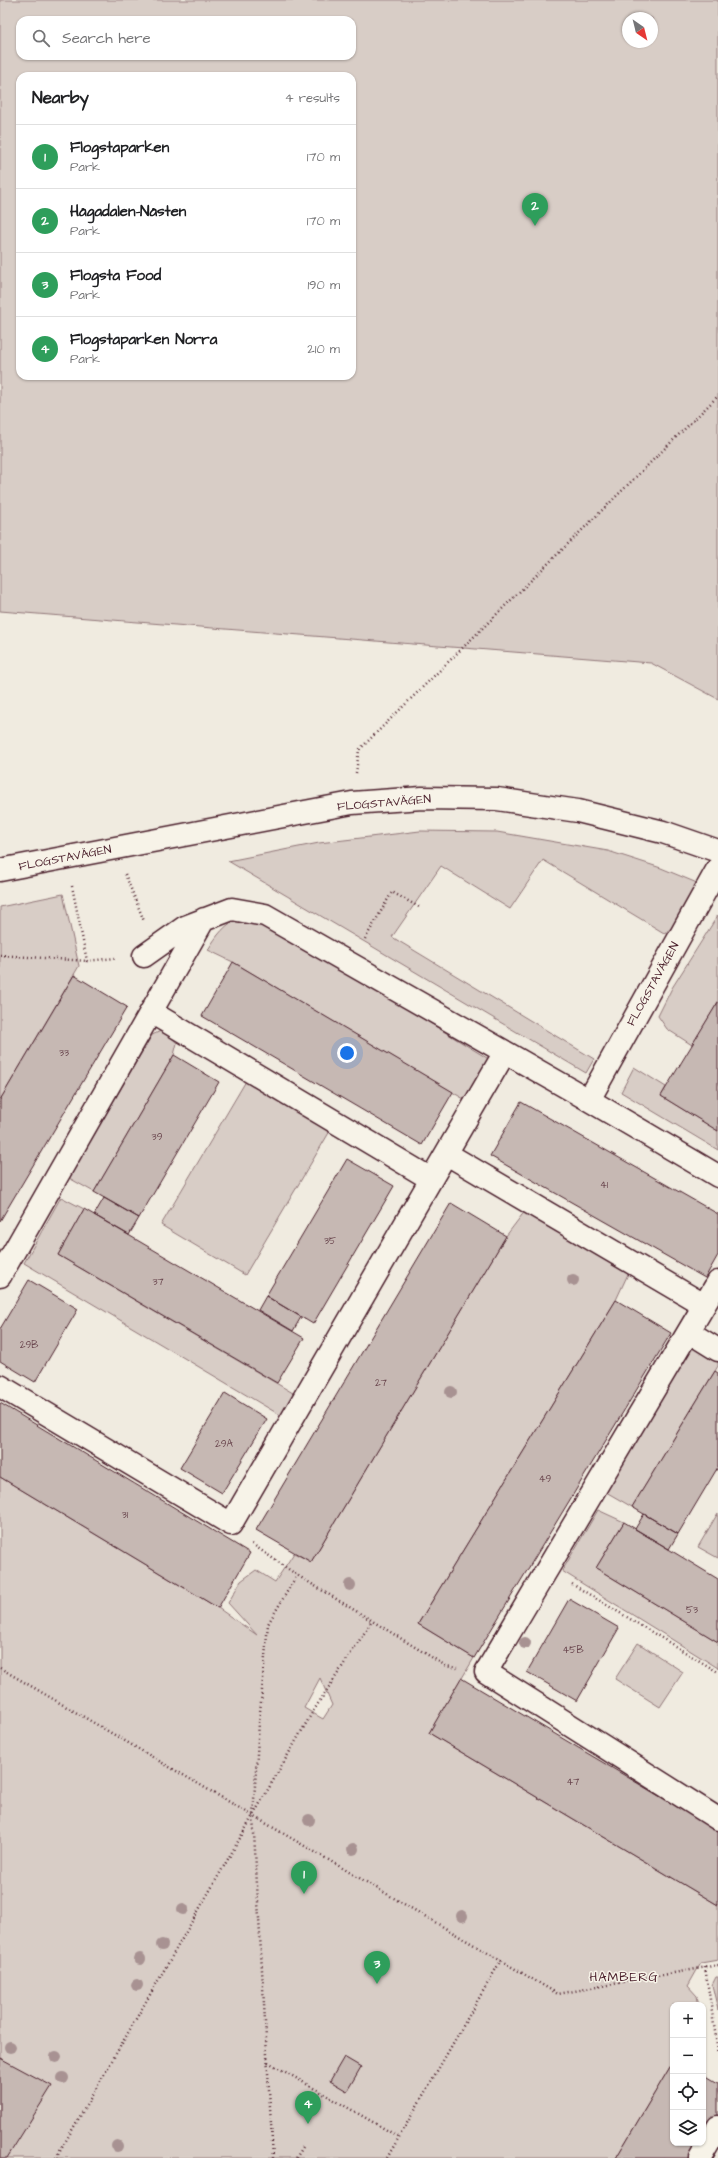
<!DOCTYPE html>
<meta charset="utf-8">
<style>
:root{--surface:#fff;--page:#f6f6f6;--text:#202124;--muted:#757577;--line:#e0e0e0;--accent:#ea580c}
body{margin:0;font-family:"Architects Daughter",sans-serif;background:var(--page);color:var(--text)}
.controls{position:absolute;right:12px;bottom:12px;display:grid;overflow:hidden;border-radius:8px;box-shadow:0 1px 3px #0004}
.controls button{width:36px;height:36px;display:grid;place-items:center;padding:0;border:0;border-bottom:1px solid var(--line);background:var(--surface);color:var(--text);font:20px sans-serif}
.compass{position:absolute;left:622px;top:12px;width:36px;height:36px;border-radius:50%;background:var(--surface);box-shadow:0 1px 3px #0004;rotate:145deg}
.you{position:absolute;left:347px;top:1053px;width:14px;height:14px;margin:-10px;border:3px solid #fff;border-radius:50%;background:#1a73e8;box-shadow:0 0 0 6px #1a73e833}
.badge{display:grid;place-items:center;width:26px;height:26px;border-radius:50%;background:var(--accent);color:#fff;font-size:13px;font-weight:700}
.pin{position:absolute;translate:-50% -33px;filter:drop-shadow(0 1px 2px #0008)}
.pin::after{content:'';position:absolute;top:21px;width:14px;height:12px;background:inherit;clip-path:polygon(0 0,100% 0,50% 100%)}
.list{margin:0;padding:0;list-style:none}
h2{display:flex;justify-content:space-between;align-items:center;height:52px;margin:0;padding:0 16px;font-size:17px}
h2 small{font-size:13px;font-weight:400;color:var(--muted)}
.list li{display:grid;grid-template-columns:26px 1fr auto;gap:12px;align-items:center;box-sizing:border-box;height:64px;padding:0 16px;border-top:1px solid var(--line)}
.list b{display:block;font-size:15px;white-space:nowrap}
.list p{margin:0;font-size:13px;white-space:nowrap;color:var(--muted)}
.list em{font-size:13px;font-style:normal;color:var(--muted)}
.icon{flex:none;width:22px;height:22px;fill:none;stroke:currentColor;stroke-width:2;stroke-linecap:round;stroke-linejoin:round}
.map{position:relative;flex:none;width:718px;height:2158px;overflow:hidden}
.search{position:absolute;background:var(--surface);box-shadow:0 1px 3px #0004;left:16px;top:16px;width:340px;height:44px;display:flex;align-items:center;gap:10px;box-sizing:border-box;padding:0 14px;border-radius:12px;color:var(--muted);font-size:15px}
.panel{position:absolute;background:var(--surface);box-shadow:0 1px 3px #0004;left:16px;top:72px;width:340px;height:308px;border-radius:12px}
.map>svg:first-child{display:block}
.green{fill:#d8cdc6;stroke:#917678;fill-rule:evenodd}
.building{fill:#c6b8b3;stroke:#4a1f2b}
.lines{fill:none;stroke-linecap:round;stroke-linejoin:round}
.minor-casing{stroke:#4a1f2b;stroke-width:25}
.path{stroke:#4a1f2b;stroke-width:2.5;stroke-dasharray:1 3;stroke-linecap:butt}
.minor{stroke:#f7f3e8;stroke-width:22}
.tree{fill:#a89292}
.labels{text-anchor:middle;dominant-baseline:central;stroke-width:3;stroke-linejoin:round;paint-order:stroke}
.number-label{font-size:10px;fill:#69454d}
.street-label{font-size:12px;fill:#4a1f2b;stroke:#f7f3e8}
.neighbourhood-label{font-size:13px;letter-spacing:1px;fill:#4a1f2b;stroke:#f7f3e8}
</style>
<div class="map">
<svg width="718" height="2158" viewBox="0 0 718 2158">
<rect width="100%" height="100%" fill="#f0ebe0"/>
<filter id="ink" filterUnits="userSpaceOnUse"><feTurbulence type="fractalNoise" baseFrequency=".025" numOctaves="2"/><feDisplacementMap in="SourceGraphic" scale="8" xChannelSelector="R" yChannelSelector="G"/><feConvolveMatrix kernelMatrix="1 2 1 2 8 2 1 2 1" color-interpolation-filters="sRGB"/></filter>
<g filter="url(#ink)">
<path class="green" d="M0 0H718V699L651 663 0 611ZM628 18H652V42H628ZM20 20H352V56H20ZM20 76H352V376H20Z
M420 831 497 832 608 851 661 868 697 883 674 927 664 933 543 860 510 909 441 866 392 937 594 1059 586 1073 228 861 319 843Z
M63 894 79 966 0 1100V907Z
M718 915V1002L692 1045 667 1029 658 1016 672 988Z
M241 917 265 921 495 1063 469 1102 233 962 208 950C216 936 226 923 241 917Z
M163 1030 177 1043 174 1055 94 1192 69 1178 152 1035Z
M634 1067 666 1087 661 1096 718 1131V1150L621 1092Z
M246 1081 330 1131 245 1275 161 1225Z
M61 1197 84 1209 58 1255 298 1396 285 1418 24 1263Z
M525 1211 626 1264 628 1274 616 1300 418 1624 474 1658 429 1733 718 1905V1960L701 1963 688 1986 697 1996 699 2005H673V2062L616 2158H0V1477L218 1608 257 1635 228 1603 241 1581 256 1570 275 1582 294 1553 311 1562 506 1236ZM320 1678 332 1705 323 1719 304 1708Z
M693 1340 718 1355V1366L632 1507 606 1492Z
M598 1510 624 1522 596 1568 718 1642V1668L562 1571Z
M718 1513V1558L698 1547Z
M638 1643 683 1672 660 1707 615 1679Z
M716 1977H718V2010L712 1985Z"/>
<path class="building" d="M233 962 453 1092 422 1145 202 1016Z
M74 975 127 1007 0 1221V1100Z
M718 1002V1131L661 1096Z
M174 1055 219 1082 139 1218 94 1192Z
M521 1102 718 1214V1255L705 1278 490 1156Z
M347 1159 394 1186 313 1324 266 1296Z
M104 1198 139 1218 129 1235 94 1215Z
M451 1203 506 1236 311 1562 256 1530Z
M84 1209 304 1338 277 1383 58 1255Z
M29 1280 78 1309 35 1382 0 1361V1329Z
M266 1296 301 1317 293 1331 258 1310Z
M616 1300 671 1333 474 1658 418 1624Z
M715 1371 718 1373V1467L678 1534 632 1507Z
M225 1393 267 1419 222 1493 180 1468Z
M0 1403 250 1553 218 1608 0 1477Z
M644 1514 678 1534 669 1549 635 1529Z
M624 1522 718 1579V1642L596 1568Z
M569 1599 619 1628 577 1701 527 1672Z
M461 1678 718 1831V1905L429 1733Z
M344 2057 361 2067 347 2091 330 2081Z
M0 2058 52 2086 7 2158H0Z
M673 2062V2143H702L693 2158H616Z
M703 2074 718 2083V2116L703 2141Z"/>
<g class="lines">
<g class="minor-casing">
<path id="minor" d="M0 870 352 803 422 798 497 799 578 811 663 832 718 851
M144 956 185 927 232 909 265 915 589 1100 718 868
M151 1012 431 1179
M589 1100 718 1176
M447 1154 704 1305
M0 1276 204 919
M718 1282 486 1672 718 1819
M689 1332 718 1350
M0 1386 231 1524 505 1052
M700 2158 718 2127"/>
</g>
<path class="path" d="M356 773 359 750 718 396
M125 874 144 921
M72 886 87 961 115 958
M365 939 392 892 419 907
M0 955 87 961
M252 1544 297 1575 446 1666 457 1668
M572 1584 718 1672
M0 1668 558 1994 718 1965
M705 1967 718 2051
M268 2062 399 2137
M56 2158 312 1713 372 1621
M273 2158 253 1816 259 1723 268 1624 297 1575
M296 2158 303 2147
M387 2158 501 1960"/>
<use href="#minor" class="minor"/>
</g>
<g class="tree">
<circle cx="573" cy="1280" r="6"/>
<circle cx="451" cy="1392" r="6"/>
<circle cx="350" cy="1585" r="6"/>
<circle cx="525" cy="1643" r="6"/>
<circle cx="309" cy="1820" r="6"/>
<circle cx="353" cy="1849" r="6"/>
<circle cx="183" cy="1909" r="6"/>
<circle cx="462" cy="1916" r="6"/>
<circle cx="162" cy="1945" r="6"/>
<circle cx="140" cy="1959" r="6"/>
<circle cx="137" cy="1985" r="6"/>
<circle cx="10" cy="2047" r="6"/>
<circle cx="56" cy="2057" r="6"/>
<circle cx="63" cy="2078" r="6"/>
<circle cx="117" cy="2146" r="6"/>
</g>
</g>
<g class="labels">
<g class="number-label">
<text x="64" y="1053">33</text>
<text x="157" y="1137">39</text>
<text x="604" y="1185">41</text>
<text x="330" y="1241">35</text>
<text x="158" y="1282">37</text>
<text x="29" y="1345">29B</text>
<text x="381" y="1383">27</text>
<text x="224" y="1444">29A</text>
<text x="545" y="1479">49</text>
<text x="125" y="1515">31</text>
<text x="692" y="1610">53</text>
<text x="573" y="1650">45B</text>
<text x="573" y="1782">47</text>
</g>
<g class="street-label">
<text transform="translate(384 803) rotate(-5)">FLOGSTAVÄGEN</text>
<text transform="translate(65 858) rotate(-11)">FLOGSTAVÄGEN</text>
<text transform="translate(653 984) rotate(-61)">FLOGSTAVÄGEN</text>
</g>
<g class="neighbourhood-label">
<text x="624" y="1977">HAMBERG</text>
</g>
</g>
</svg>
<div class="controls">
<button>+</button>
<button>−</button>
<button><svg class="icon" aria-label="locate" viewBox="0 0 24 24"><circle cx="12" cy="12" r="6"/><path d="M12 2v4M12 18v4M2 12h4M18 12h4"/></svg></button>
<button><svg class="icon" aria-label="layers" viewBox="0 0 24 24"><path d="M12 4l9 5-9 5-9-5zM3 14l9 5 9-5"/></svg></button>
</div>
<svg class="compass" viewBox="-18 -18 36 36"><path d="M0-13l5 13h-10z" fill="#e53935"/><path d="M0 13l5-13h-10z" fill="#757577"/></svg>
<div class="you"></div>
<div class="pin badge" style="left:304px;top:1894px;background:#2e9e5b">1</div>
<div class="pin badge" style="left:535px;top:226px;background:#2e9e5b">2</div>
<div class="pin badge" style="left:377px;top:1984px;background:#2e9e5b">3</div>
<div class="pin badge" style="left:308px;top:2124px;background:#2e9e5b">4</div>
<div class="search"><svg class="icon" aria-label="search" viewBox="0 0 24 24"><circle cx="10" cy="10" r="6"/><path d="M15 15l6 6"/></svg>Search here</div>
<section class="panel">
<h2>Nearby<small>4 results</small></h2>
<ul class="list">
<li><span class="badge" style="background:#2e9e5b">1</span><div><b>Flogstaparken</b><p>Park</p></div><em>170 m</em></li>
<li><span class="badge" style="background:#2e9e5b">2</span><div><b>Hågadalen-Nåsten</b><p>Park</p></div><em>170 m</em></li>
<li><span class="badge" style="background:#2e9e5b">3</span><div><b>Flogsta Food</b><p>Park</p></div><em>190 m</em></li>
<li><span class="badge" style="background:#2e9e5b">4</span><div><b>Flogstaparken Norra</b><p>Park</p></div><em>210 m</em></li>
</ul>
</section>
</div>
